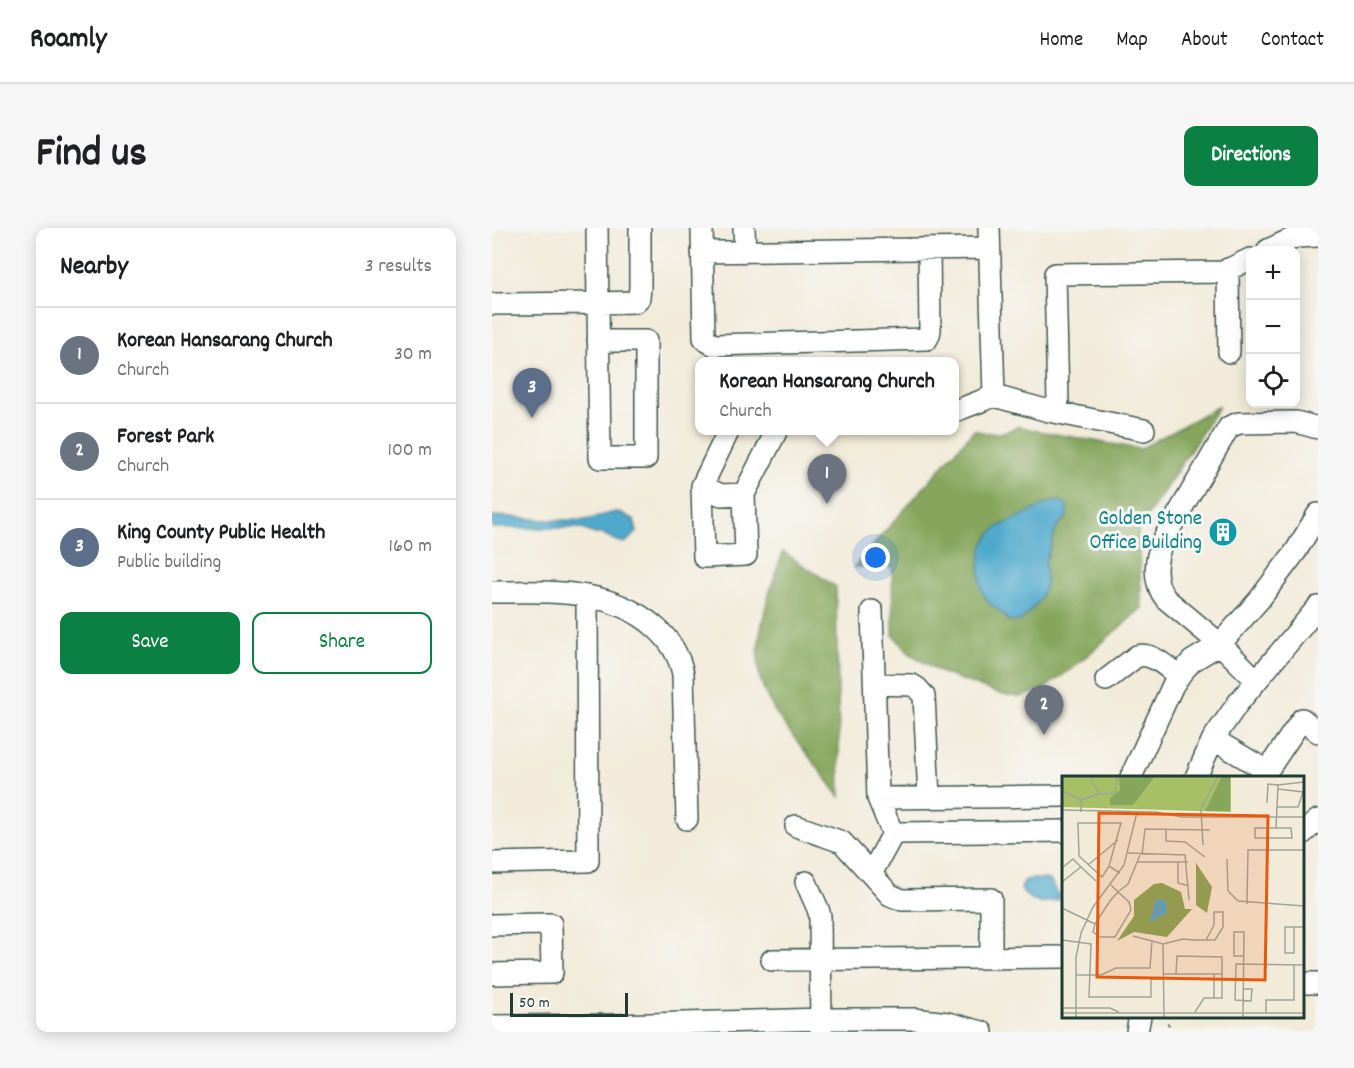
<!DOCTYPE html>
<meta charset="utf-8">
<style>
:root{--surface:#fff;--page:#f6f6f6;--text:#202124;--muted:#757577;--line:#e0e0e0;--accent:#0b8043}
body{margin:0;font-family:Dekko,sans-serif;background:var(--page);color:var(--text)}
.controls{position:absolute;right:18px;top:18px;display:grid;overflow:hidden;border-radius:12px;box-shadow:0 3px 15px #0003}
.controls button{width:54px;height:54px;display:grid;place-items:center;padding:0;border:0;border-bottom:2px solid var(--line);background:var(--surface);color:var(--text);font:30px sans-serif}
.scale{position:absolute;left:18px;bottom:15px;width:118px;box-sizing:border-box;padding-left:6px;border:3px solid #1f3d34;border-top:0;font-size:16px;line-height:21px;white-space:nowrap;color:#1f3d34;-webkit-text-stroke:4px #f6f6f2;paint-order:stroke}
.you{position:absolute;left:384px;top:330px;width:21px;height:21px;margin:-15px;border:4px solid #fff;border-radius:50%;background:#1a73e8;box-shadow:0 0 0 9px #1a73e833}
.badge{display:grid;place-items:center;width:39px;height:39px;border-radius:50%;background:var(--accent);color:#fff;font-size:20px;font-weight:700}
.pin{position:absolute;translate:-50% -50px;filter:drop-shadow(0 2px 3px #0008)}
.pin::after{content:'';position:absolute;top:32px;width:21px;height:18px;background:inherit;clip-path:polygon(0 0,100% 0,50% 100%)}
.popup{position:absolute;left:203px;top:129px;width:264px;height:78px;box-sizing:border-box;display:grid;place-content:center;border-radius:12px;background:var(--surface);filter:drop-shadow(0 2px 4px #0005);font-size:20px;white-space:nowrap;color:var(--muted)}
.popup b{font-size:22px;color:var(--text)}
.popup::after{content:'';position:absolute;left:50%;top:100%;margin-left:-12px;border:12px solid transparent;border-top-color:var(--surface)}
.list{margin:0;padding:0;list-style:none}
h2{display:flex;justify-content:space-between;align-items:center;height:78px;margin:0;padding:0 24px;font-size:26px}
h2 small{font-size:20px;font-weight:400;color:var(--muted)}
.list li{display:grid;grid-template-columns:39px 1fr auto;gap:18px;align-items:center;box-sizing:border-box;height:96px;padding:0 24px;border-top:2px solid var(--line)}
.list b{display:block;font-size:22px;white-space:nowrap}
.list p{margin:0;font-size:20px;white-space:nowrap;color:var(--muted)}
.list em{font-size:20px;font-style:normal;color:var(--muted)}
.actions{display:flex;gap:12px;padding:18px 24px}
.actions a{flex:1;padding:14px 0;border:2px solid var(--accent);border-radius:12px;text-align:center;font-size:21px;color:var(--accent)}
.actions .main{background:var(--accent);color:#fff}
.icon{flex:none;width:33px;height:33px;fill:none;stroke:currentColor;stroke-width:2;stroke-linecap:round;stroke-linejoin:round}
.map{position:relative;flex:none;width:826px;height:804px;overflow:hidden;border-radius:12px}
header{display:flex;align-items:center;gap:36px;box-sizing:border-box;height:84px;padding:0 30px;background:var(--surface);border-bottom:2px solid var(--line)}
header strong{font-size:28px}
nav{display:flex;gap:33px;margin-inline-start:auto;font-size:21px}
.intro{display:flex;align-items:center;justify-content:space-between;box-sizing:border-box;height:144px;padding:0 36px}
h1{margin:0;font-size:42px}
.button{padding:15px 27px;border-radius:12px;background:var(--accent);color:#fff;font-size:21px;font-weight:700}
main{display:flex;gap:36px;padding:0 36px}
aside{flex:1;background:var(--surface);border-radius:12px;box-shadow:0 3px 15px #0003}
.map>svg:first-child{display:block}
.forest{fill:#85a65b;stroke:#527248;stroke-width:1.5;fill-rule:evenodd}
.water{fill:#50a9cd;stroke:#387380;stroke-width:1.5}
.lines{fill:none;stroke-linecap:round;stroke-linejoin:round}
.minor-casing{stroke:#3f574d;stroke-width:24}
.path{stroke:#3f574d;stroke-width:3;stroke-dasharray:1.5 4.5;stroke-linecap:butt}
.minor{stroke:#fff;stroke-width:21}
.labels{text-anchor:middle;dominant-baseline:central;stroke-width:6;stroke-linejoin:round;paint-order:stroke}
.culture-label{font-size:21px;fill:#0d838f;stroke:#f6f6f2;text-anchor:end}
.inset-road{fill:none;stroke:#9ea598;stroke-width:1.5}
.view{fill:#e8590c;fill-opacity:0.15;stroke:#e8590c;stroke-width:3}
.inset-edge{fill:none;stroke:#1f3d34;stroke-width:3}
</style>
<header>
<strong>Roamly</strong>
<nav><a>Home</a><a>Map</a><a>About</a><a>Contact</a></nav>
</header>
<div class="intro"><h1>Find us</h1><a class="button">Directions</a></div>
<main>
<aside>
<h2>Nearby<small>3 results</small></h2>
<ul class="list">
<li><span class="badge" style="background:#6b7280">1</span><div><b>Korean Hansarang Church</b><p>Church</p></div><em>30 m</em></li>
<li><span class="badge" style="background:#6b7280">2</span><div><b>Forest Park</b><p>Church</p></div><em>100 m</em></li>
<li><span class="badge" style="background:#5c6f8a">3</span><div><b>King County Public Health</b><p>Public building</p></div><em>160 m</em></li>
</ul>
<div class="actions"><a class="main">Save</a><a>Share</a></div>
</aside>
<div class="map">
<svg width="826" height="804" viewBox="0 0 826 804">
<rect width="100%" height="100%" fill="#f6f6f2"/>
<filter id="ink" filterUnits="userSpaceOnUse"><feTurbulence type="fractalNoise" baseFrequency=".0167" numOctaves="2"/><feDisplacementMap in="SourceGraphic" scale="12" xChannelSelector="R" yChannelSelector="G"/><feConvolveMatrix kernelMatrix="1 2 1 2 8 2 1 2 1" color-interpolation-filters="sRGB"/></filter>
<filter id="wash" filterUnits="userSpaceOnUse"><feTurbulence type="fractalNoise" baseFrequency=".008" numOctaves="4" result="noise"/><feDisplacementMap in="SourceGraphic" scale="24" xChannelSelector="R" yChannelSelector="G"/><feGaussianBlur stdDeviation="1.35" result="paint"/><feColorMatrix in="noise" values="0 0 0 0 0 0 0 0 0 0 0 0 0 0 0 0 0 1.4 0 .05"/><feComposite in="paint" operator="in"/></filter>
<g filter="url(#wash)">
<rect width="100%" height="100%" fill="#f2ebda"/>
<path class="forest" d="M727 178 646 303 650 380 582 439 550 462 528 469 511 467 450 445 418 426 401 407 400 339H362L482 202C501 207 509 207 527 198L541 202 648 221ZM575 289 565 299 560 314 553 334 554 356 547 373 517 393 510 385 497 375 489 362Z
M291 324 344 359 348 569C336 553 324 537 311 521 295 500 275 477 268 450 260 416 279 356 291 324Z"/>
<path class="water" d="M569 273 575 278V289L565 299 560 314 553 334 554 356 547 373 529 393H517L510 385 497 375 489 362 487 337 491 317 498 306 506 299 556 275Z
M125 284 142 291 145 304 133 315 125 313 111 306H103L87 300H0V288C30 289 59 294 89 292 101 292 112 285 125 284Z
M537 651H553L559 653 564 664 567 667 566 672C552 676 536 675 529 661L532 653Z"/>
</g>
<g filter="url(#ink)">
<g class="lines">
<g class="minor-casing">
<path id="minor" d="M105 0C106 77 107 153 108 230H154V113H106
M210 0 212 110 215 113 222 117 435 111 437 107 438 102 437 21
M252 0 253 24
M497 0 502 168
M776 22 804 9 826 8
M210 24 497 20
M736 41 737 124
M0 76 106 75 143 74 147 70 148 59V0
M463 183 502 168 557 183 566 174 563 46 731 44 758 31
M557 183 652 202
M237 202 210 258 212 329 254 327 252 266 285 202
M210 258 229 267 252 266
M0 364C57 364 117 359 163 399 178 412 187 426 191 446L195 591
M380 383 386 570 398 599 402 604 408 605 571 603
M614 452 645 428C661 424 675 440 687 448
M764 452 728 416 674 371C660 354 663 331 671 312L737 199 747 195 804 194 826 200
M383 456 420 457 425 460 432 468 437 569
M721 511 775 543 810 491 826 504
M639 549 681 457 690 444 700 433 728 416 767 372 804 323 826 286
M704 549 721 511 746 475 826 379
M386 570 571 568
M304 598 350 614 398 667 410 672 499 671V729
M810 606 826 592
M0 635 96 633 95 368
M379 646 402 604
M314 654 326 681 328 688 329 803
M0 697 59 696 60 745 0 746
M280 732 571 729
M810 755H826
M0 798 123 797 329 791H422L456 795 490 804
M645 804 648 788"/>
</g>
<path class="path" d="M676 797 679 792"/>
<use href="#minor" class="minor"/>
</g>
</g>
<defs>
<g id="building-disc" transform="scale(1.5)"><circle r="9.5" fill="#0f9aa8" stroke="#f6f6f2"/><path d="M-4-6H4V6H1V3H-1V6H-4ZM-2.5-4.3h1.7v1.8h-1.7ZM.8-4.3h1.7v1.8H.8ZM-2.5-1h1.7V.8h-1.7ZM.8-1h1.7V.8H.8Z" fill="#fff"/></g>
</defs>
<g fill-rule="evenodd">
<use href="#building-disc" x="731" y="304"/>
</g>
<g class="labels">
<g class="culture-label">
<text x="710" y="292">Golden Stone<tspan x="710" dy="24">Office Building</tspan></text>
</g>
</g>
<g transform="translate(570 548)">
<rect width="242" height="242" fill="#f2ebda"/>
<path d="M0 0H169V36L0 31Z" fill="#a7c066"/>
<path d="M57 0H93L71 29H48V22L58 14ZM160 0H168V35H143ZM134 87 150 111 145 137 134 129ZM100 107 119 116 123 133H130L105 161 72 156 55 165 72 140V124L92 108Z" fill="#85a65b"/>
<path d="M99 122 105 128 104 137 88 146 93 126Z" fill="#50a9cd"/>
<path class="inset-road" d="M216 9 242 6M0 15 19 24M37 18 53 17 55 0M205 27 206 8 216 9 214 52H229L230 62H193V52H214M215 31H236L241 16 216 13M0 34 94 36 120 41H242M19 36V24L37 18 27 0M0 49V74M104 53V65L123 66 143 81M141 69 139 33 156 0M66 77 123 79 127 124M80 79 83 53 148 54M165 83 166 115 176 125 242 130M76 86H126M116 86V107L127 110M26 89 56 64M47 90 59 47H16L17 80 40 101 47 90 58 97M0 92 11 83 19 91M0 106 19 91 34 105M49 109 56 116 67 126 69 134 53 161H38L31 156 33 148 48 125 56 116 66 108 78 79M185 128 186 74H242M0 132 33 148M232 151V177H223V151H242M71 160 90 165M0 164 29 168 27 221H89V203H102M101 168 102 241M102 198H160M114 198 115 180 160 181V222H142L133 236M152 198V222M14 199H39L54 192H88L90 165 101 168 121 163 131 164H153L161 151V136H152V149L144 164M182 213H190L189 225 173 224 174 188 242 189M0 232H48L57 236M0 237H242M204 237V224H232V189M14 241V181L19 157 31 131 62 89 75 36M181 241 182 156H172V180H182"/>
<path class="view" d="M37 37 206 40 203 204 35 201Z"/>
<rect width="242" height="242" class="inset-edge"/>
</g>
</svg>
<div class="controls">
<button>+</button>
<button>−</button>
<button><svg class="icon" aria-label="locate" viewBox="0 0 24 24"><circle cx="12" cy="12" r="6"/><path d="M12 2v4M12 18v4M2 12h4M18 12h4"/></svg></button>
</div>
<div class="scale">50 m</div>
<div class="you"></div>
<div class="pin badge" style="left:335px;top:276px;background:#6b7280">1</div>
<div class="popup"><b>Korean Hansarang Church</b>Church</div>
<div class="pin badge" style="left:552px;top:507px;background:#6b7280">2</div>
<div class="pin badge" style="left:40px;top:190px;background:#5c6f8a">3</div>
</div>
</main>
